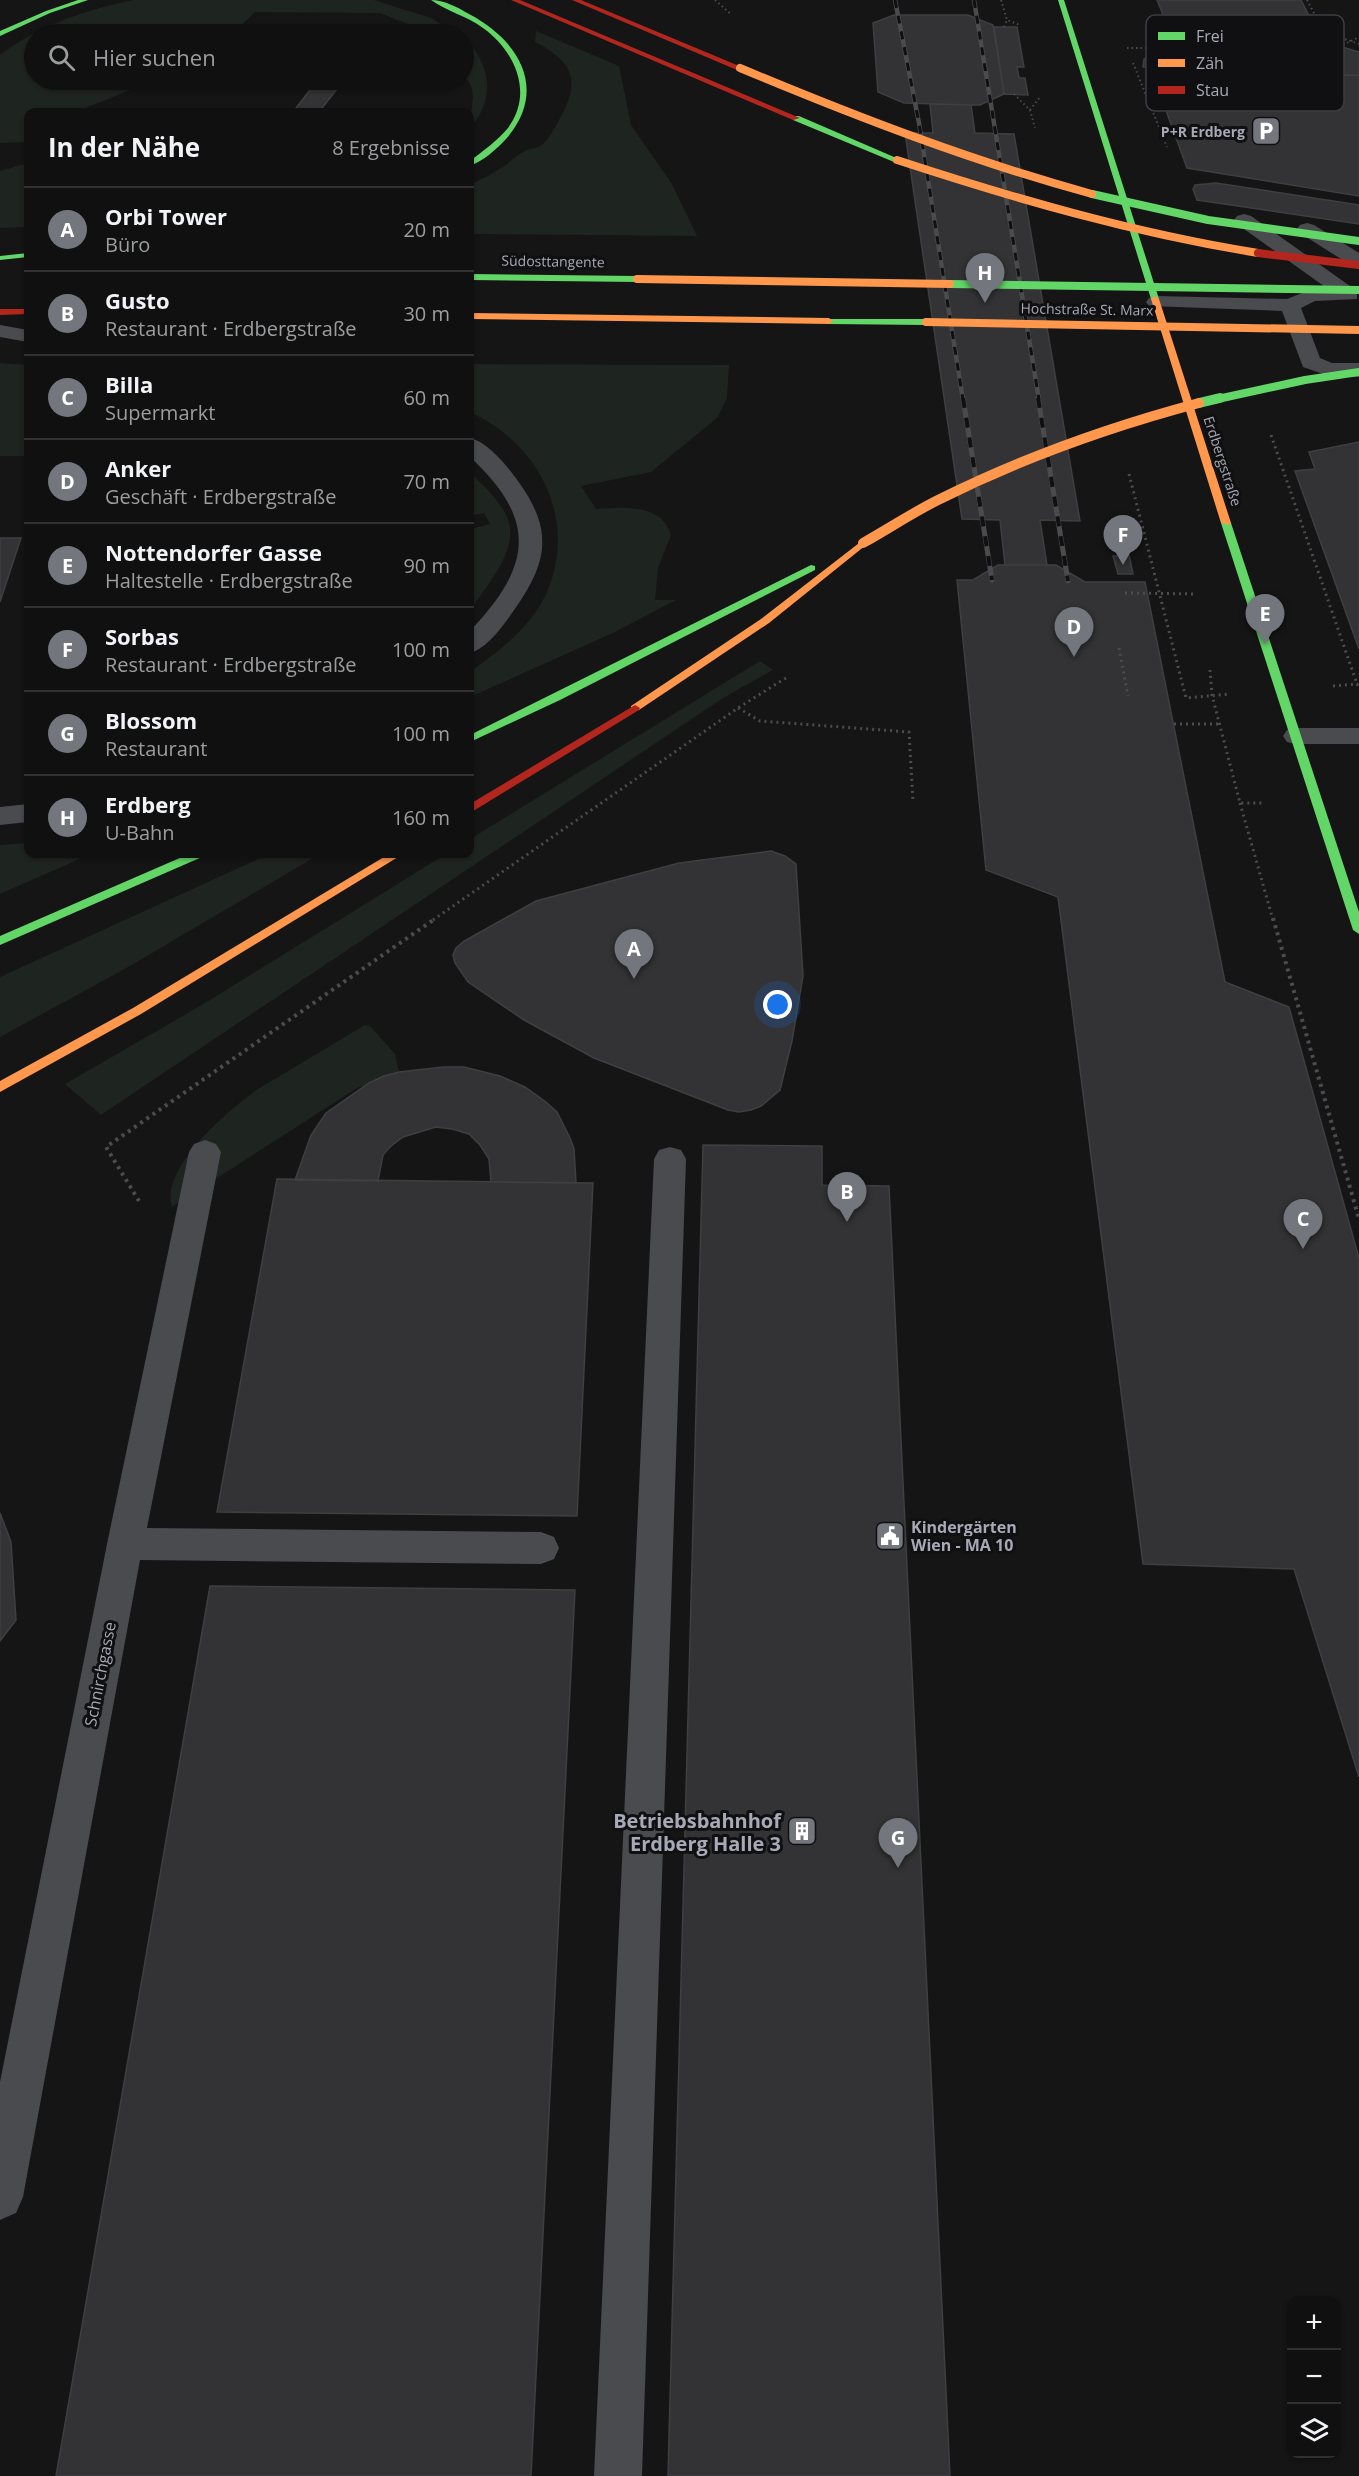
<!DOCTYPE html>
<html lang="de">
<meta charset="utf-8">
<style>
:root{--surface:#101010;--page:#191919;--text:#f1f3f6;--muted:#9c9d9f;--line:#303030;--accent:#74767e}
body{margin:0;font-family:"Open Sans",sans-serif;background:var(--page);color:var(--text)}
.controls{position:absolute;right:18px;bottom:18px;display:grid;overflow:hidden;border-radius:12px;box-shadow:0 2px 4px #0004}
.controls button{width:54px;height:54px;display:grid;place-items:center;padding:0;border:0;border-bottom:2px solid var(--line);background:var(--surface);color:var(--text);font:30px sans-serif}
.you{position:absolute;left:778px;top:1005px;width:21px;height:21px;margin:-15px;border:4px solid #fff;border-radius:50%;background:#1a73e8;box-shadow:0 0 0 9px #1a73e833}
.badge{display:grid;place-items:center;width:39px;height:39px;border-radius:50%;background:var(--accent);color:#fff;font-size:20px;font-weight:700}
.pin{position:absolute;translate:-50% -50px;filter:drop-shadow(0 2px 3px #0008)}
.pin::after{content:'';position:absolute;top:32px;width:21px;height:18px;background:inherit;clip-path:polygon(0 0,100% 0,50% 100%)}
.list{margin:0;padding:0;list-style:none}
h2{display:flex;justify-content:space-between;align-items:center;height:78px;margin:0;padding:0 24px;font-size:26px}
h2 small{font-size:20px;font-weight:400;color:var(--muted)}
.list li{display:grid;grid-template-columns:39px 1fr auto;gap:18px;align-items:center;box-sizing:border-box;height:84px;padding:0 24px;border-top:2px solid var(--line)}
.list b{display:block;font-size:22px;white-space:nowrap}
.list p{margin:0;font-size:20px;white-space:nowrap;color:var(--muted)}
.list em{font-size:20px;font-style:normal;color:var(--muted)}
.icon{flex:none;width:33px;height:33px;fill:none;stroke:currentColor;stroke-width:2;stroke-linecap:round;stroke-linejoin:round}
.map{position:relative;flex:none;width:1359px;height:2476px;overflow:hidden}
.search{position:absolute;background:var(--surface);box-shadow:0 2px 4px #0004;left:24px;top:24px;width:450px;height:66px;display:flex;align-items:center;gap:15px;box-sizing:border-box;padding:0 21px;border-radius:33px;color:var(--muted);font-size:22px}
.panel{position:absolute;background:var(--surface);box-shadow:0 2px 4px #0004;left:24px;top:108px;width:450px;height:750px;border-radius:12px}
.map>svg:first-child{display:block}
.green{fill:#1e241f}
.building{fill:#333335;stroke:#3e3f41;stroke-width:1.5}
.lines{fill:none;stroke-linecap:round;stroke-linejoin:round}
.path-far2{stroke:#4b4c50;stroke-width:2;stroke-dasharray:1.5 3;stroke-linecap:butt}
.path-far1{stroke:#4b4c50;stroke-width:3;stroke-dasharray:2 4;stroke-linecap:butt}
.path{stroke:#4b4c50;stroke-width:4;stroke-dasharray:3 4.5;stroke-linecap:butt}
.lane{fill:#4a4b4e;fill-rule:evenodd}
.street{fill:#4a4b4e;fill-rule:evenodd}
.fast{fill:#63d668;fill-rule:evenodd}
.slow{fill:#ff974d;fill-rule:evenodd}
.jam{fill:#b3261e;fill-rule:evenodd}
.rail-far1-casing{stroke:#4a4b4d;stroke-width:4.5}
.rail-casing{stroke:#4a4b4d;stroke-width:5}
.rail-far1{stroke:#100f11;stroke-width:3;stroke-dasharray:8;stroke-linecap:butt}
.rail{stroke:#100f11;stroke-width:4;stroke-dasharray:10;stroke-linecap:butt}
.fast-bridge-far1{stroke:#63d668;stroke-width:8}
.fast-bridge{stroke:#63d668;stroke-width:10}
.slow-bridge-far1{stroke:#ff974d;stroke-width:8}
.slow-bridge{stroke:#ff974d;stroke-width:10}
.jam-bridge{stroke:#b3261e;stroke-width:8}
.labels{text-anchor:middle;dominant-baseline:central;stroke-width:6;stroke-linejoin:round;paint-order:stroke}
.far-poi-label{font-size:14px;font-weight:bold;fill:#a7aab6;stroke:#100f11;text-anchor:end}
.far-street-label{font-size:14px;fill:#a7aab6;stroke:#100f11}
.poi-label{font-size:16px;font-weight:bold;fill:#a7aab6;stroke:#100f11;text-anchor:start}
.street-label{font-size:16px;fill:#a7aab6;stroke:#100f11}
.near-poi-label{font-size:20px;font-weight:bold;fill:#a7aab6;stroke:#100f11;text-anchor:end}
.key{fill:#100f11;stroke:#3d3e43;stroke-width:1.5}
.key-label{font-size:16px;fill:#a7aab6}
</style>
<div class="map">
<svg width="1359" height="2476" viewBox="0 0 1359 2476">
<rect width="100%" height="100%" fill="#151515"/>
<path class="green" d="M133 0H374L431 18 457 34H422L413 26 380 13 255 12 232 34H34V80H146L138 87 85 108 82 112H28V142L0 143V55C39 25 86 10 133 0Z
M536 31 619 66 631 125 672 184 697 236 470 234V185C482 179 495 172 506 165 512 160 518 154 525 151 530 148 537 149 542 145 550 137 555 128 560 118 582 80 572 61 535 42Z
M464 39C491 61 496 102 470 127 469 111 480 89 464 77Z
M28 163V227L0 228V171Z
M0 363 28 365V456H0Z
M470 364 729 365 727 398 717 418 651 472 581 486 596 509C621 507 662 503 671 535L658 568 655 600H676L615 632 470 697V672C499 651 531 627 546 594 579 521 540 444 470 412Z
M470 472C483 485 504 504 509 523 517 552 486 587 470 610V529L490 524 484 513 470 516Z
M760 661 773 670 723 698 101 1115 65 1084 200 1006 446 854H470V839Z
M28 843V854H91L0 894V845Z
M269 854H320L130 966 0 1037V977Z
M365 1025 371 1027 395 1054 399 1072 357 1088 172 1207C160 1168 228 1110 258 1089Z"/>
<path class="building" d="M1157 0H1301L1322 41 1359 52V75L1191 76 1156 83 1150 67H1143L1144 59 1155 53 1178 51Z
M894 15H968L993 25 1004 94 980 105H971L904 103 878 92 873 23Z
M994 27H1017L1024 67H1017L1019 78H1025L1028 95 1004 94Z
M1359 75V196L1187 168 1156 83 1191 76Z
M316 82 340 85 319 112H293Z
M930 104 971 105 975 133 1014 134 1080 521 1040 520 1047 565H1005L1000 520 962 519 905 133H933Z
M1216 183 1359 205V224L1197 200 1193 189 1195 185Z
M1359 442V649L1295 471 1315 469 1309 452Z
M0 538H21L0 602Z
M1129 555 1133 574H1118L1113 556Z
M998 565H1056L1085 582H1145L1225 982 1289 1007 1359 1258V1777L1294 1569 1143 1564 1058 897 986 870 957 580H973Z
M771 851 785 856 796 864 803 976 792 1041 780 1090 761 1106 751 1110 739 1112 728 1110 594 1058 524 1020 468 982 455 963 453 955 456 948 464 941 536 901 679 863Z
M443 1067H464L500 1076 525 1087 546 1102 557 1112 570 1138 574 1149 576 1183 491 1182 489 1159 480 1145 469 1134 452 1129 436 1127 403 1137 391 1146 383 1155 378 1181 295 1180 311 1135 326 1113 369 1083 384 1076 399 1072Z
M703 1145 822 1146V1185L889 1186 950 2476H668Z
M277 1179 593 1183 577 1516 217 1512Z
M0 1513 11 1542 16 1620 0 1641Z
M210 1586 575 1590 531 2476H56Z"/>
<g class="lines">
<path class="path-far2" d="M715 0 732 15
M1001 0 1007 20 1020 25
M1307 0 1324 32 1359 44
M1004 27 1007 20
M1339 47 1359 37
M1127 48H1176L1186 73
M1133 63 1167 147
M1014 94 1030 110 1035 128
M1030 110 1040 97"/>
<path class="path-far1" d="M1271 435 1357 684
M1129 474 1186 698 1230 694
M1125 593 1196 594
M1119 648 1128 696
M1210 670 1212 695 1240 803H1265
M1333 686 1357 684 1359 689
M738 708 760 721 909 732 913 801
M1174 724H1220
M1240 803 1273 920
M433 920 738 708 789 676"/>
<path class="path" d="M1273 918 1359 1219
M139 1201 106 1147 436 918"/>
<path class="lane" d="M1244 214 1251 216 1357 291V299L1315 301 1301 308 1320 358 1332 363H1359V377L1329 376 1303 367 1282 311 1149 306 1146 302 1149 298 1156 296 1287 299 1312 289H1328L1237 224 1234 220 1237 216Z
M1307 223 1314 225 1359 253V268L1352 266 1300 233 1297 229 1300 225Z
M0 325 28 330V342L0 337Z
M470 438C486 442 502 460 512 473 557 531 549 563 507 620 498 632 485 649 470 653V631C532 566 538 520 470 457Z
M28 804V822L0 825V807Z
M205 1140 216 1144 221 1152 147 1528 541 1532 554 1537 559 1548 554 1559 541 1564 140 1560 23 2197 16 2213 0 2220V2082L107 1544 189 1152 194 1144Z
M670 1147 681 1150 686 1159 642 2476H594L654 1159 659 1150Z"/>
<path class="street" d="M1296 728H1359V744H1296L1287 742 1283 736 1287 730Z"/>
<path class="fast" d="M78 0H88L50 13 0 36V31L46 11Z
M431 0C444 0 457 7 469 14 519 40 549 90 506 139 497 149 483 161 470 166V161C483 151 497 141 508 128 534 93 515 51 483 28 467 16 446 11 431 0Z
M1058 0H1064L1159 299 1158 301 1151 299Z
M793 116H799L901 160 894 162 793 120Z
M28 253V257L0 260V256Z
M470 274 637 276 641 279 637 282 470 280Z
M826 319H926L930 322 926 325 829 324 825 321Z
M1226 520 1231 523 1359 912V934L1353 930 1221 523Z
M811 565 815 566V570L560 700 470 742V735Z
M189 854H204L202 857 0 945V936Z"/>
<path class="slow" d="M1155 296 1159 299 1231 523 1229 525 1221 523 1151 299Z
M470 313 829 318 833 321 829 324 470 319Z
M863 540 866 541V545L769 623 639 710H631V706L761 619Z
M389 854H403L141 1014 0 1092V1081L133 1008Z"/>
<path class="jam" d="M511 0H520L800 118 793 120Z
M572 0H581L744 68 737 70Z
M0 309H28V314L0 315Z
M635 705 640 708 639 710 470 813V804Z"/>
<g class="rail-far1-casing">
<path id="rail-far1" d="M895 0 919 123 963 400
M974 0 1039 400"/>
</g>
<g class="rail-casing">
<path id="rail" d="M963 398 992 580
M1038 398 1068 581"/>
</g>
<use href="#rail-far1" class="rail-far1"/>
<use href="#rail" class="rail"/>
<path class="fast-bridge-far1" d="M1092 194 1208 220 1359 241
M950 284 1359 290
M1213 400 1305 380 1359 372"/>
<path class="fast-bridge" d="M1199 403 1220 398"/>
<path class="slow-bridge-far1" d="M740 68C855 116 971 161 1092 194
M897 160C1016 199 1134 233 1258 253
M637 279 950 284
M926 322 1359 330"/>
<path class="slow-bridge" d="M863 543C888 529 912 513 938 500 1022 458 1109 427 1199 403"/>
<path class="jam-bridge" d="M1258 253 1359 265"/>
</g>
<defs>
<g id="parking-square" transform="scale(1.5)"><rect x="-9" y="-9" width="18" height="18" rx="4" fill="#74767e" stroke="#100f11"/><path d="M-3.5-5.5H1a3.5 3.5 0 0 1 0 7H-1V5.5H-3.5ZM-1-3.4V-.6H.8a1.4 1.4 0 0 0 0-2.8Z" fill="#fff"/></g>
<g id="civic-square" transform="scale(1.5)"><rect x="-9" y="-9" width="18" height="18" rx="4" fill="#74767e" stroke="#100f11"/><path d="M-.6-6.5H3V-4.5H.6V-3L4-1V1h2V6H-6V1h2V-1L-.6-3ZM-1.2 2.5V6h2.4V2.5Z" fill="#fff"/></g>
<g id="building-square" transform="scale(1.5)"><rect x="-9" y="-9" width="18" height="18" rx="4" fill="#74767e" stroke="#100f11"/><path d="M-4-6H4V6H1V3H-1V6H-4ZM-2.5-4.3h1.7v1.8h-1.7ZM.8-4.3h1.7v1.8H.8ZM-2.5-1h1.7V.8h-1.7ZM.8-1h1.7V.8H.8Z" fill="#fff"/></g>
</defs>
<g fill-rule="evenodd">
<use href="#parking-square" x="1266" y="131"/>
<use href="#civic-square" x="890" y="1536"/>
<use href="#building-square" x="802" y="1831"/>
</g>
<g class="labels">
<g class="far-poi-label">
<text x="1245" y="131">P+R Erdberg</text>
</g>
<g class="far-street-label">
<text transform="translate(553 261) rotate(1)">Südosttangente</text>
<text transform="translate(1087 309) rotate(1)">Hochstraße St. Marx</text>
<text transform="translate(1223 461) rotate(72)">Erdbergstraße</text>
</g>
<g class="poi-label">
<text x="911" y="1527">Kindergärten<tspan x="911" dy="18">Wien - MA 10</tspan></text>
</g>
<g class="street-label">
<text transform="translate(100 1674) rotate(-79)">Schnirchgasse</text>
</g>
<g class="near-poi-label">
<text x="781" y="1820">Betriebsbahnhof<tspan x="781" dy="23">Erdberg Halle 3</tspan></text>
</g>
</g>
<rect x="1146" y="15" width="198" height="96" rx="9" class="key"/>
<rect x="1158" y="32" width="27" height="8" fill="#63d668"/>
<rect x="1158" y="59" width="27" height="8" fill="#ff974d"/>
<rect x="1158" y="86" width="27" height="8" fill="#b3261e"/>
<g class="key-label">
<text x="1196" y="42">Frei</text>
<text x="1196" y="69">Zäh</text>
<text x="1196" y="96">Stau</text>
</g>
</svg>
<div class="controls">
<button>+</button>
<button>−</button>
<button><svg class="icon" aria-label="layers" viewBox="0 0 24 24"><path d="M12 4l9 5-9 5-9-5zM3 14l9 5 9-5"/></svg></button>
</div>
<div class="you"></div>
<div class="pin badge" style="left:634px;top:979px">A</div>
<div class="pin badge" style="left:847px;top:1222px">B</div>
<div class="pin badge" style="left:1303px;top:1249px">C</div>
<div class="pin badge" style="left:1074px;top:657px">D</div>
<div class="pin badge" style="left:1265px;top:644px">E</div>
<div class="pin badge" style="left:1123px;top:565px">F</div>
<div class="pin badge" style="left:898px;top:1868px">G</div>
<div class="pin badge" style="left:985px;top:303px">H</div>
<div class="search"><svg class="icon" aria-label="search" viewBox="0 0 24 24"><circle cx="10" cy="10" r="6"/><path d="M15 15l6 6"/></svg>Hier suchen</div>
<section class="panel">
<h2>In der Nähe<small>8 Ergebnisse</small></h2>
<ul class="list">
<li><span class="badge">A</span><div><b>Orbi Tower</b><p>Büro</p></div><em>20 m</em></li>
<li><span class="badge">B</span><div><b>Gusto</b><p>Restaurant · Erdbergstraße</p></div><em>30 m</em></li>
<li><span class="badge">C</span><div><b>Billa</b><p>Supermarkt</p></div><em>60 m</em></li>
<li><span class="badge">D</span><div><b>Anker</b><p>Geschäft · Erdbergstraße</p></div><em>70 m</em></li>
<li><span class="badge">E</span><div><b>Nottendorfer Gasse</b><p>Haltestelle · Erdbergstraße</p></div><em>90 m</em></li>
<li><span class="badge">F</span><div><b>Sorbas</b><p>Restaurant · Erdbergstraße</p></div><em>100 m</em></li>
<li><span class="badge">G</span><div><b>Blossom</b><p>Restaurant</p></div><em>100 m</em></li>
<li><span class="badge">H</span><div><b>Erdberg</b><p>U-Bahn</p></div><em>160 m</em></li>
</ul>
</section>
</div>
